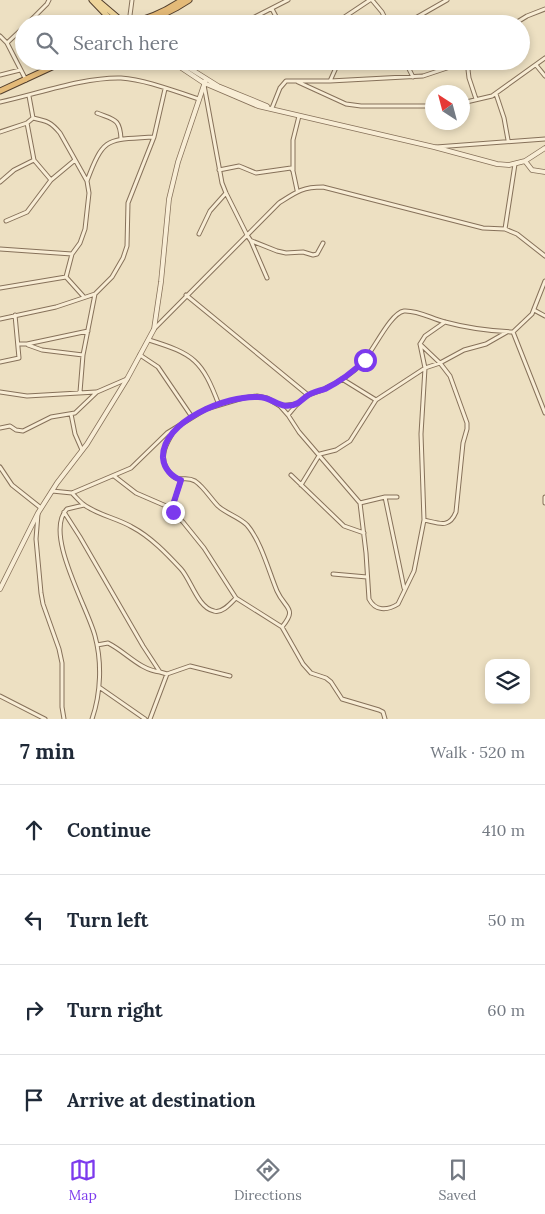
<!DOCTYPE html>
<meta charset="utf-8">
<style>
:root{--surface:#fff;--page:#f2f2f3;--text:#1f2937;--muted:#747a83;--line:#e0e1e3;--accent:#7c3aed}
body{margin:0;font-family:Lora,serif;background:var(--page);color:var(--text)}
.controls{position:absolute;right:15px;bottom:15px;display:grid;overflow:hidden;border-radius:10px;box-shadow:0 2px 8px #0003}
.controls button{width:45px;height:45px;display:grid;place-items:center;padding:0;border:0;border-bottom:1px solid var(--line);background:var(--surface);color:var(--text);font:25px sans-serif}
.compass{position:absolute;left:425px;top:85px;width:45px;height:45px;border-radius:50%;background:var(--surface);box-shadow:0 2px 8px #0003;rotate:324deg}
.stop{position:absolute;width:15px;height:15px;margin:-11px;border:4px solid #7c3aed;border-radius:50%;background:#fff}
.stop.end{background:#7c3aed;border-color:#fff;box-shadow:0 1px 5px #0008}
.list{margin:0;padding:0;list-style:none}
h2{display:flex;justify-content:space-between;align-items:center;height:65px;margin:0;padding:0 20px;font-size:21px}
h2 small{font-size:16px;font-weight:400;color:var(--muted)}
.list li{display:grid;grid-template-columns:32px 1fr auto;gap:15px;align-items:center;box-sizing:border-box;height:90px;padding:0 20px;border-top:1px solid var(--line)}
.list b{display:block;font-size:19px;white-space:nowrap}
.list em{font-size:16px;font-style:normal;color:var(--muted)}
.icon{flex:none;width:28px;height:28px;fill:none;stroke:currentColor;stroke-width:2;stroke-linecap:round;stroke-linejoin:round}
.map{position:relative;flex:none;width:545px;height:719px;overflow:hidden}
.search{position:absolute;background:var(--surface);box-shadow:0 2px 8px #0003;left:15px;right:15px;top:15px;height:55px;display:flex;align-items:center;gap:12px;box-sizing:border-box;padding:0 18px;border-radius:28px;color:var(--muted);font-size:19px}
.sheet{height:425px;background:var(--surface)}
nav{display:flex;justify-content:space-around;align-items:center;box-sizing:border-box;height:70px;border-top:1px solid var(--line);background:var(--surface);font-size:14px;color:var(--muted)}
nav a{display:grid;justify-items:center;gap:2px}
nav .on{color:var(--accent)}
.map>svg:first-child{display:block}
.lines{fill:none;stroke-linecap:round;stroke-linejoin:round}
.minor-casing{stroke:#86715a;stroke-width:5}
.tertiary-casing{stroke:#86715a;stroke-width:5.5}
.primary-casing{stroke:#54402e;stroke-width:7}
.trunk-casing{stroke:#54402e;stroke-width:7}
.minor{stroke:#f8edd5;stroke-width:3}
.tertiary{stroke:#f8edd5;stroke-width:4}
.primary{stroke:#efd59b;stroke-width:5}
.trunk{stroke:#e4ba78;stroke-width:5}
.route{stroke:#7c3aed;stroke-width:6}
</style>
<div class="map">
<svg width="545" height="719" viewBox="0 0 545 719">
<rect width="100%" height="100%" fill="#ede0c2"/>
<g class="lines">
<g class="minor-casing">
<path id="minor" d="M372 0 382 12 388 24
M272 9 280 24
M129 23 132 0
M27 24 47 4 49 0
M241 24 288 0
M334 24 370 0
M405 24 447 0
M514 24 527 16 545 9
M0 36 7 43 26 80
M7 43 24 27
M405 61 413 77
M467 61 469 78 476 99
M536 65 545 76
M0 75 20 70
M330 81 339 61
M298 82 346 104 361 106H432
M204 85 222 183 226 193 247 235 251 241 267 278
M496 94 504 118 508 140
M29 96 33 118
M0 102C37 94 84 77 121 78 147 80 174 91 199 99
M462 103 492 96 545 58
M272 108 280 88 286 81H330L423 76 450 67 459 61
M97 113C114 120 120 118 121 139
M33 118C47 121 51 122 60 133L87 181 89 193 85 229 80 243 72 254 66 277 84 297
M27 123 34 160 51 180
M0 132 27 123 33 118
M436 147 545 139
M219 170 239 166 256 173 291 168 293 171 297 190
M293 170V140L299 116
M87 181C104 135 108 140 154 137
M0 182 14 170 34 160
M6 221 27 212 51 180 75 160
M505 229 515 164
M199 234 210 211 226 193
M252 241 277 251 286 253 303 252 313 255 317 254 323 243
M0 249 72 254
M0 288 66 277
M186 295 308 395
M534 310 545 316
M0 319 56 307 95 294 112 277 123 258 127 246 128 203 154 137 165 89
M154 329 279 203C296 192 302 187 323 187L483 228 505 229 517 234 545 256
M513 332 545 413
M149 340C194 354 202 360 219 405
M18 344H27L88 331
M420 344 440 363 450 376 467 423V429L463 443 456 512C449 529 439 523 424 520
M28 345 42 350 83 355
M140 355 158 367 192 417
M0 362 19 358 15 315
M342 379 376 400
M0 392 27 396 96 392
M80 392 83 355 95 294
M280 406 296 404
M71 414 75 434 82 450
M288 415C294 408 299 401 307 396 312 393 319 392 324 389 337 383 352 374 362 363 373 352 390 313 404 311 418 310 432 319 445 322 467 328 490 331 513 332L532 314 545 281
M0 428 10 426 16 430 23 431 51 417 75 413 97 392 127 379
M175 429C168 441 159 454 166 467 177 487 183 474 195 481 204 487 211 499 218 506 227 514 239 517 247 525 261 541 269 572 277 591 285 609 298 608 282 627
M0 467 12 485 41 508
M291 475 344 526 364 533
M114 476 136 493 166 506 183 522 204 548 236 598 282 627 303 664 311 673 326 678 331 682 342 699 379 710 383 712 385 719
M301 485 320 454 336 450 350 441 376 400 425 368 440 363 464 350 486 344 507 332
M52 491 72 493 131 468 167 433 206 409 243 398 257 396 267 398 280 406 288 415 299 432 360 503 366 553 369 599C375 611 387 611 398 604L414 571 424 520 421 434 425 368 420 344 425 336 445 322
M72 493C76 497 79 501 83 504 97 515 117 518 132 527 151 537 167 554 181 569 191 580 198 608 214 611 222 614 231 603 236 598
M385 497 404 588
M545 497V503
M360 503 385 497H397
M84 505 67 509C43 533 88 608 95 636 102 662 101 693 92 719
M171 511 181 480
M64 512 80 537 143 646 160 672 167 674 190 666 230 676
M38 514 36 539 41 593 43 604 59 649 62 663V707L64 719
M333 574 367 577
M97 645 108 643C126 652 140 670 160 672
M99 687 145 719
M0 696 45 719
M150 719 167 674"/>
</g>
<g class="tertiary-casing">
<path id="tertiary" d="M171 61 204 83 258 106 434 147 497 164 509 165 525 161 545 148
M178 61 218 86 267 106
M525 161 532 170 545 172
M0 589 38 513 57 483 87 444 127 379 154 329 161 282 169 199 178 162 206 79"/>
</g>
<g class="primary-casing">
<path id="primary" d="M92 0 115 24
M97 0 118 18 129 23"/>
</g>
<g class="trunk-casing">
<path id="trunk" d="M129 23C148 19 166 11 182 0
M145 24 176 8 189 0
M0 91 65 61"/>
</g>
<use href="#minor" class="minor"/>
<use href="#tertiary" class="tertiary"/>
<use href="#primary" class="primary"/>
<use href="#trunk" class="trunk"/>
</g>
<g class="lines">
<path class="route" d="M173 512 171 511 181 480C172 477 164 469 163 458 161 421 228 395 258 397 274 397 281 412 298 403 301 401 304 398 307 396 312 392 319 391 325 389 339 382 354 371 365 360"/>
</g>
</svg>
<div class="controls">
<button><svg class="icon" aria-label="layers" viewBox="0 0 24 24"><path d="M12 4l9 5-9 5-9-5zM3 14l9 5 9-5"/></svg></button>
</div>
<svg class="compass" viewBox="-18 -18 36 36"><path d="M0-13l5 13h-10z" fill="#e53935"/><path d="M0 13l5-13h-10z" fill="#747a83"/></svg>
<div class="stop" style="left:365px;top:360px"></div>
<div class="stop end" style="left:173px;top:512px"></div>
<div class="search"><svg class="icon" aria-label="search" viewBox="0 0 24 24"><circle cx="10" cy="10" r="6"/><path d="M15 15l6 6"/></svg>Search here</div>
</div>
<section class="sheet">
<h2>7 min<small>Walk · 520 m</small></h2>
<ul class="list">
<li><svg class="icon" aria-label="ahead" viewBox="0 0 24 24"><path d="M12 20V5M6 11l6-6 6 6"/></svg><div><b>Continue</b></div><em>410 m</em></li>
<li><svg class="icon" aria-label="left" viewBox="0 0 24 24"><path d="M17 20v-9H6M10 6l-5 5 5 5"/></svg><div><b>Turn left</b></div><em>50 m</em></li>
<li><svg class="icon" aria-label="right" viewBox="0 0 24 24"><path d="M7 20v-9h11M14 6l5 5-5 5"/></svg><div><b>Turn right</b></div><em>60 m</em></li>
<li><svg class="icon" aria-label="arrive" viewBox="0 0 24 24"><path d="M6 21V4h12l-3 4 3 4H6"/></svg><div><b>Arrive at destination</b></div></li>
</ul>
</section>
<nav>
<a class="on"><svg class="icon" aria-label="map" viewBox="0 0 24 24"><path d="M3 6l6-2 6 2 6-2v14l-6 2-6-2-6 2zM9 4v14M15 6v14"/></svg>Map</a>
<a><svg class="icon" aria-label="directions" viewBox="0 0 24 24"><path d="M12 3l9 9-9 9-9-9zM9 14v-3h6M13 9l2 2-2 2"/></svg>Directions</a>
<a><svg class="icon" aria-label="saved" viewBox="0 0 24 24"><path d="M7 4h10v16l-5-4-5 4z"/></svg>Saved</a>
</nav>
